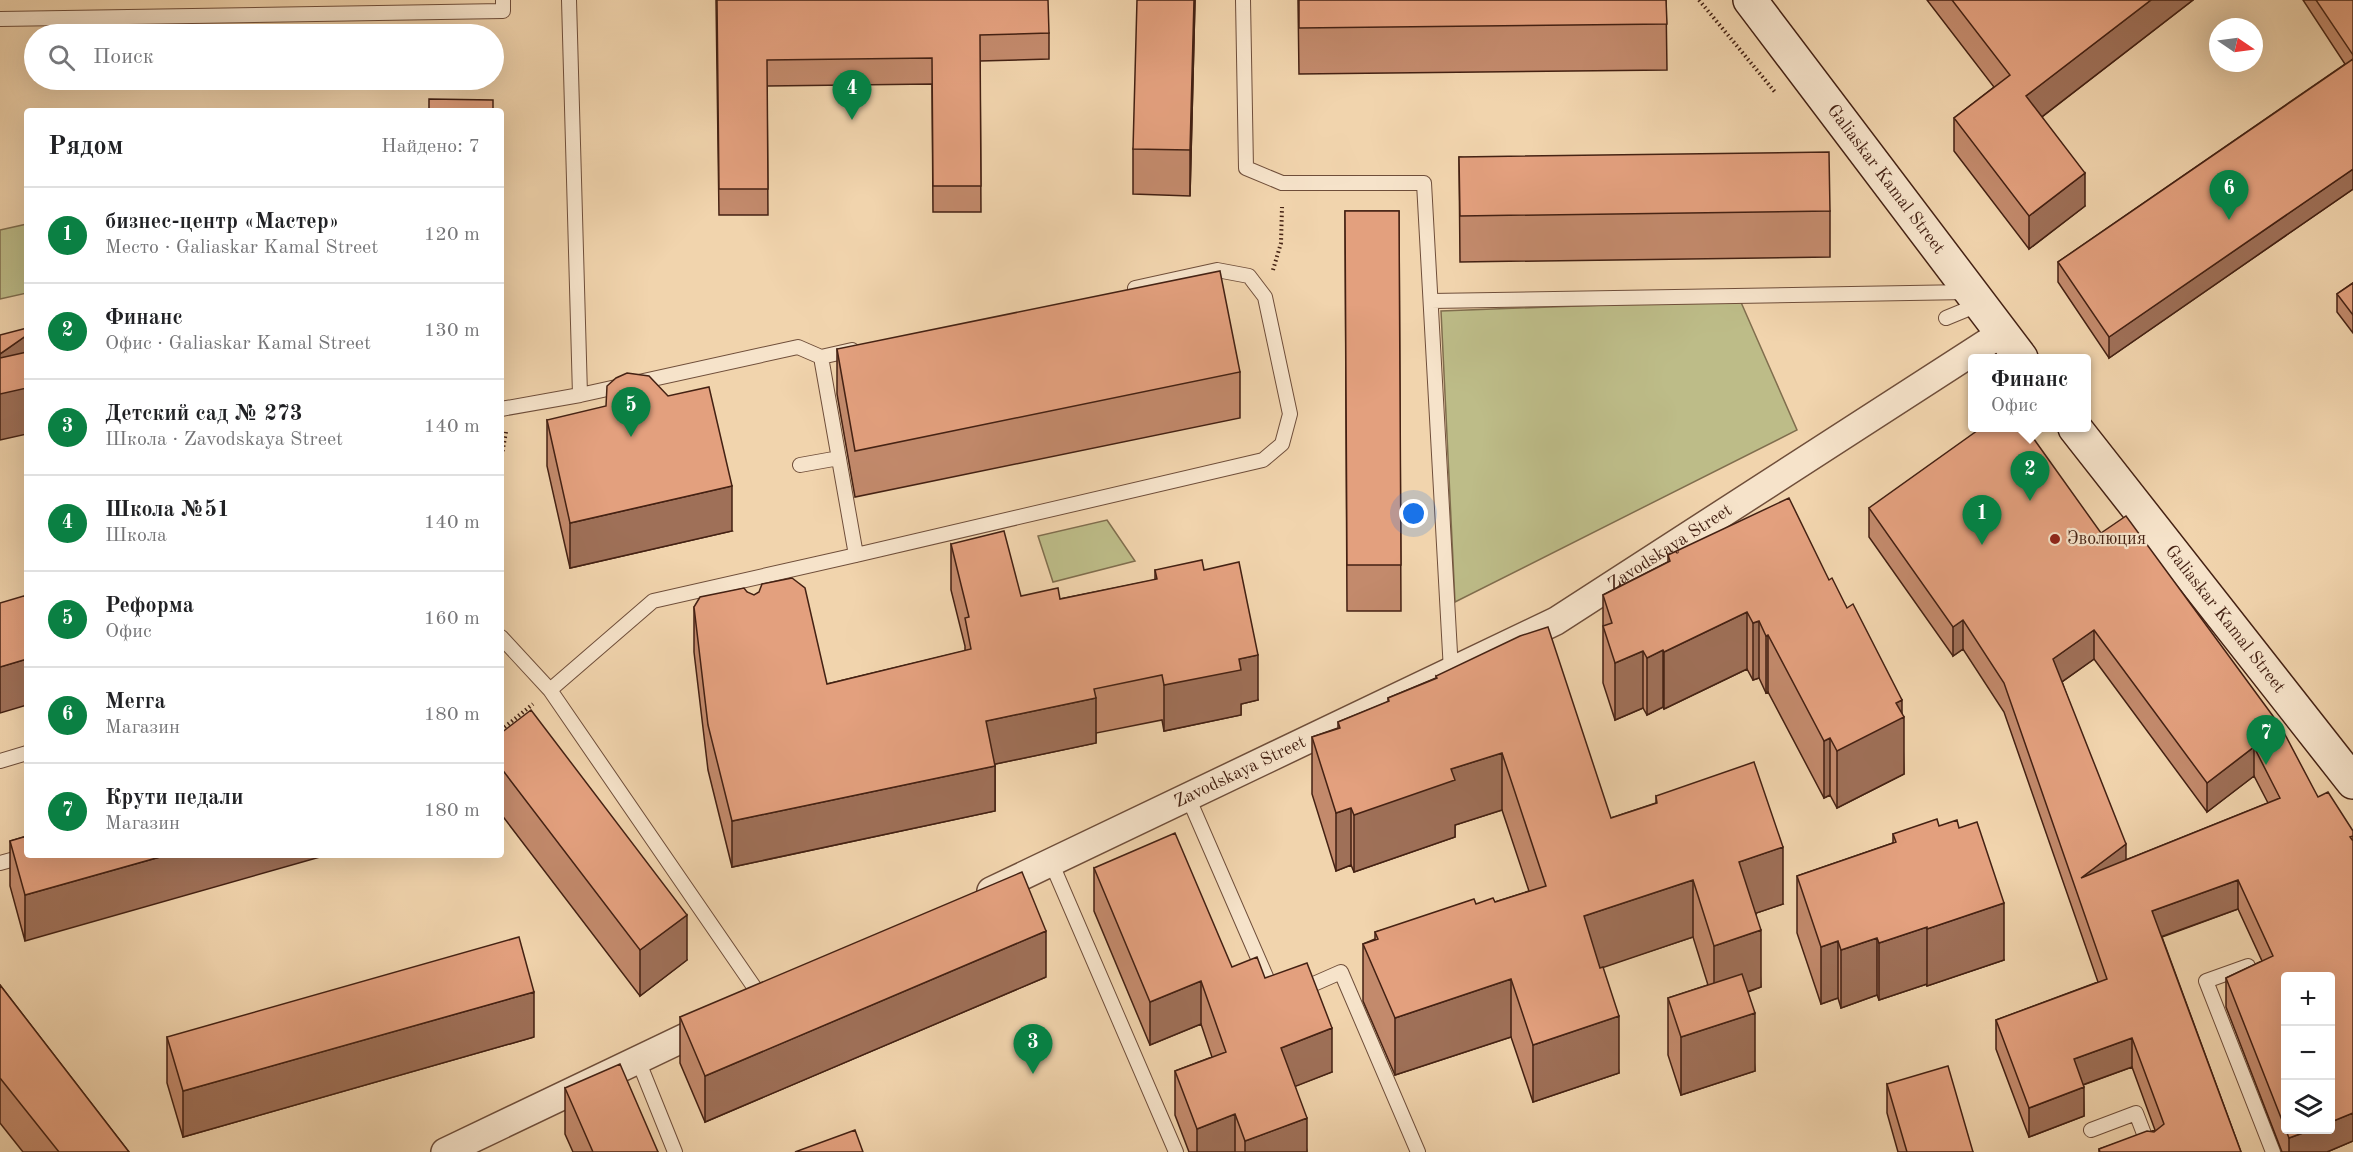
<!DOCTYPE html>
<html lang="ru">
<meta charset="utf-8">
<style>
:root{--surface:#fff;--page:#f6f6f6;--text:#202124;--muted:#757577;--line:#e0e0e0;--accent:#0b8043}
body{margin:0;font-family:"Old Standard TT",serif;background:var(--page);color:var(--text)}
.controls{position:absolute;right:18px;bottom:18px;display:grid;overflow:hidden;border-radius:6px;box-shadow:0 6px 24px #0002}
.controls button{width:54px;height:54px;display:grid;place-items:center;padding:0;border:0;border-bottom:2px solid var(--line);background:var(--surface);color:var(--text);font:30px sans-serif}
.compass{position:absolute;left:2209px;top:18px;width:54px;height:54px;border-radius:50%;background:var(--surface);box-shadow:0 6px 24px #0002;rotate:103deg}
.you{position:absolute;left:1414px;top:514px;width:21px;height:21px;margin:-15px;border:4px solid #fff;border-radius:50%;background:#1a73e8;box-shadow:0 0 0 9px #1a73e833}
.badge{display:grid;place-items:center;width:39px;height:39px;border-radius:50%;background:var(--accent);color:#fff;font-size:20px;font-weight:700}
.pin{position:absolute;translate:-50% -50px;filter:drop-shadow(0 2px 3px #0008)}
.pin::after{content:'';position:absolute;top:32px;width:21px;height:18px;background:inherit;clip-path:polygon(0 0,100% 0,50% 100%)}
.popup{position:absolute;left:1968px;top:354px;width:123px;height:78px;box-sizing:border-box;display:grid;place-content:center;border-radius:6px;background:var(--surface);filter:drop-shadow(0 2px 4px #0005);font-size:20px;white-space:nowrap;color:var(--muted)}
.popup b{font-size:22px;color:var(--text)}
.popup::after{content:'';position:absolute;left:50%;top:100%;margin-left:-12px;border:12px solid transparent;border-top-color:var(--surface)}
.list{margin:0;padding:0;list-style:none}
h2{display:flex;justify-content:space-between;align-items:center;height:78px;margin:0;padding:0 24px;font-size:26px}
h2 small{font-size:20px;font-weight:400;color:var(--muted)}
.list li{display:grid;grid-template-columns:39px 1fr auto;gap:18px;align-items:center;box-sizing:border-box;height:96px;padding:0 24px;border-top:2px solid var(--line)}
.list b{display:block;font-size:22px;white-space:nowrap}
.list p{margin:0;font-size:20px;white-space:nowrap;color:var(--muted)}
.list em{font-size:20px;font-style:normal;color:var(--muted)}
.icon{flex:none;width:33px;height:33px;fill:none;stroke:currentColor;stroke-width:2;stroke-linecap:round;stroke-linejoin:round}
.map{position:relative;flex:none;width:2353px;height:1152px;overflow:hidden}
.search{position:absolute;background:var(--surface);box-shadow:0 6px 24px #0002;left:24px;top:24px;width:480px;height:66px;display:flex;align-items:center;gap:15px;box-sizing:border-box;padding:0 21px;border-radius:33px;color:var(--muted);font-size:22px}
.panel{position:absolute;background:var(--surface);box-shadow:0 6px 24px #0002;left:24px;top:108px;width:480px;height:750px;border-radius:6px}
.map>svg:first-child{display:block}
.green{fill:#bdbc88;stroke:#806e4e;stroke-width:1.5}
.lines{fill:none;stroke-linecap:round;stroke-linejoin:round}
.lane-casing{stroke:#6f4e3a;stroke-width:16}
.street-casing{stroke:#6f4e3a;stroke-width:30}
.secondary-casing{stroke:#442113;stroke-width:36}
.path{stroke:#442113;stroke-width:4;stroke-dasharray:1.5 3;stroke-linecap:butt}
.lane{stroke:#f6e3ca;stroke-width:14}
.street{stroke:#f6e3ca;stroke-width:27}
.secondary{stroke:#f6e3ca;stroke-width:33}
.wall{fill:#c38a6c;stroke:#442113;stroke-width:1.5;fill-rule:evenodd}
.shaded-wall{fill:#9f7058;stroke:#442113;stroke-width:1.5}
.building{fill:#e3a07e;stroke:#442113;stroke-width:1.5;fill-rule:evenodd}
.poi-dot{fill:#8f2418;stroke:#f6e3ca;stroke-width:2}
.labels{text-anchor:middle;dominant-baseline:central;stroke-width:4.5;stroke-linejoin:round;paint-order:stroke}
.street-label{font-size:18px;fill:#442113;stroke:#f6e3ca}
.poi-label{font-size:18px;fill:#442113;stroke:#f6e3ca;text-anchor:start}
</style>
<div class="map">
<svg width="2353" height="1152" viewBox="0 0 2353 1152">
<rect width="100%" height="100%" fill="#f1d4ad"/>
<filter id="stains"><feTurbulence type="fractalNoise" baseFrequency=".00333" numOctaves="4"/><feColorMatrix values="0 0 0 0 .2 0 0 0 0 .09 0 0 0 0 .02 0 0 0 .5 -.17"/></filter>
<radialGradient id="worn" r=".72"><stop offset=".6" stop-color="#630" stop-opacity="0"/><stop offset="1" stop-color="#630" stop-opacity=".3"/></radialGradient>
<path class="green" d="M27 224V293L0 299V230Z
M1740 300 1797 430 1455 602 1441 311Z
M1107 520 1135 561 1053 582 1038 536Z"/>
<g class="lines">
<g class="lane-casing">
<path id="lane" d="M1243 0 1246 168 1282 183H1424L1451 671
M0 19 503 11V0
M1431 301 1968 292
M1946 318 1980 304
M821 357 852 350
M580 395 798 347 821 357 856 555 1263 460 1282 444 1290 414 1265 297 1249 276 1217 270 1135 288
M501 409 580 395 569 0
M800 465 839 458
M501 637 550 690
M0 761 27 753
M1188 797 1274 995
M1051 862 1176 1152
M0 863 29 855
M2248 966 2206 981 2273 1152
M1300 990 1341 972 1418 1152
M763 1000 550 690 653 601 856 555
M638 1060 675 1152
M2091 1130 2136 1113 2151 1152"/>
</g>
<g class="street-casing">
<g id="street">
<path id="s1" d="M991 891 1556 621 2002 333"/>
<path d="M445 1152 713 1024"/>
</g>
</g>
<g class="secondary-casing">
<g id="secondary">
<path id="s2" d="M1750 0 2021 358"/>
<path id="s3" d="M2075 428 2353 782"/>
</g>
</g>
<path class="path" d="M1699 0 1775 92
M1273 270 1281 243 1282 207
M501 460 506 432
M501 730 533 704"/>
<use href="#lane" class="lane"/>
<use href="#street" class="street"/>
<use href="#secondary" class="secondary"/>
</g>
<path class="wall" d="M716 0 1049 33V59L980 61 981 212H933L932 84 767 86 768 215H719Z
M1195 0 1190 196 1133 194V149Z
M1298 0H1666L1667 70 1299 74Z
M1927 0H2193L2042 117 2085 206 2029 249 1954 151V118L1994 87Z
M2303 0H2353V189L2109 358 2058 282V262L2345 64Z
M1459 157 1830 211V257L1460 262Z
M1345 211H1399L1401 611H1347Z
M2353 283V333L2337 312V294Z
M837 349 1240 372V418L855 497 837 394Z
M547 420 732 531 570 568 547 466Z
M1869 508 2101 533 2318 797 2353 831V1141L2327 1152H2282L2226 1007V978L2262 961 2238 909 2162 937 2241 1152H2099V1149L2155 1130 2132 1067 2083 1085 2084 1116 2029 1137 1996 1049V1020L2098 982 2004 712 1963 649 1953 656 1869 537ZM2094 659 2207 812 2254 776 2268 803 2126 860 2062 682Z
M951 544 1021 596 1060 599 1155 580V570H1204L1258 700 1241 704V715L1164 731 1162 720 1096 733V743L995 764V811L732 867 708 770 694 652V607L747 592 827 684 965 651V646L951 590Z
M1668 555 1829 580 1847 608 1902 714 1904 774 1837 808 1830 795 1824 798 1768 692 1766 693 1759 678 1753 680 1747 669 1664 709 1663 707 1647 715 1643 708 1615 720 1603 683V595L1668 562Z
M1436 676 1611 818 1656 803V796L1783 904 1756 913 1761 987 1748 992 1755 1071 1681 1095 1668 1055V998L1708 985 1693 937 1602 967 1619 1073 1533 1102 1511 1037 1395 1075 1363 1001V944L1375 939V932L1476 904 1495 902 1529 891 1502 810 1455 825V837L1354 872 1351 865 1336 871 1312 794V737L1338 728V722L1388 702V698L1436 678Z
M501 733 687 960 640 996 501 814Z
M1939 826 2004 960 1927 986V984L1879 1000 1877 995 1841 1008 1838 998 1821 1004 1797 933V876L1893 843V834Z
M27 836 25 941 10 886V841Z
M1094 868 1232 967 1265 978 1332 1072 1295 1086 1307 1152H1189L1175 1115V1071L1212 1057 1201 1024 1150 1045 1094 911Z
M1046 977 705 1122 680 1063V1017Z
M0 985 129 1152H23L0 1123Z
M167 1037H534L183 1137 167 1083Z
M1887 1084 1973 1152H1898L1887 1113Z
M565 1088 658 1152H573L565 1134Z"/>
<path class="shaded-wall" d="M1194 0H1195L1190 196V150Z
M2151 0H2193L2026 129V96Z
M2353 169V189L2109 358V337Z
M2085 173V206L2029 249V216Z
M27 335V434L0 440V354Z
M732 486V531L570 568V523Z
M1747 612V669L1664 709V652Z
M1963 620V649L1953 656V627Z
M1759 621V678L1753 680V623Z
M2094 630V659L2053 688V659Z
M1768 635V692L1766 693V636Z
M1663 650V707L1647 715V658Z
M1643 651V708L1615 720V663Z
M1258 655V700L1241 704V715L1164 731V685L1239 659Z
M27 659V705L0 713V667Z
M1096 698V743L986 766V721Z
M1902 700V718L1904 717V774L1837 808V751L1896 703Z
M1830 738V795L1824 798V741Z
M2254 747V776L2207 812V783Z
M1502 753V810L1455 825V837L1354 872V815L1451 769Z
M995 766V811L732 867V821Z
M1351 808V865L1336 871V813Z
M2126 844V872L2081 878Z
M1783 847V904L1739 919V862Z
M167 855H327L25 941V895Z
M1693 880V937L1584 974V916Z
M2238 880V909L2152 940V911Z
M2004 903V960L1927 986V929Z
M687 915V960L640 996V950Z
M1927 927V984L1879 1000V943Z
M1761 930V987L1714 1003V946Z
M1046 931V977L705 1122V1076Z
M1877 938V995L1841 1008V950Z
M1838 941V998L1821 1004V947Z
M1511 979V1037L1395 1075V1018Z
M1201 981V1024L1150 1045V1002Z
M534 992V1037L183 1137V1091Z
M1755 1013V1071L1681 1095V1037Z
M1619 1016V1073L1533 1102V1045Z
M1332 1028V1072L1281 1092V1048Z
M2132 1038V1067L2074 1088V1059Z
M2084 1087V1116L2029 1137V1108Z
M2353 1113V1141L2327 1152H2289V1138L2311 1130H2331V1122Z
M1235 1114V1152H1197V1129Z
M1307 1118V1152H1245V1141Z"/>
<path class="building" d="M717 0H1048L1049 33 980 35 981 186H933L932 58 767 60 768 189H719Z
M1137 0H1194L1190 150 1133 149Z
M1299 0H1666L1667 24 1299 28Z
M1952 0H2151L2026 96 2085 173 2029 216 1954 118 2010 75Z
M2316 0H2353V55Z
M2353 59V169L2109 337 2058 262Z
M429 99 493 100V111H429Z
M1829 152 1830 211 1460 216 1459 157Z
M1345 211H1399L1401 565H1347Z
M1220 271 1240 372 855 451 837 349Z
M2353 283V315L2337 294Z
M27 328V335L0 354V335Z
M27 352V388L0 394V358Z
M627 373 649 376 668 396 709 387 732 486 570 523 547 420 606 406 607 386 616 378Z
M1981 428H2026L2101 533 2126 516 2281 727 2318 797 2328 792 2353 831V836L2350 837 2353 841V1113L2331 1122V976H2286V1130H2311L2289 1138 2226 978 2273 956 2238 880 2152 911 2241 1152H2100L2099 1149 2147 1131 2154 1132 2164 1124 2132 1038 2074 1059 2084 1087 2029 1108 1996 1020 2107 979 2004 683 1963 620 1953 627 1869 508ZM2094 630 2207 783 2254 747 2280 798 2081 878 2126 844 2053 659Z
M1789 498 1829 580 1832 578 1847 608 1853 604 1902 700 1896 703 1904 717 1837 751 1830 738 1824 741 1768 635 1766 636 1759 621 1753 623 1747 612 1664 652 1663 650 1647 658 1643 651 1615 663 1603 626 1612 623 1603 595 1670 561 1668 555Z
M1004 531 1021 596 1058 588 1060 599 1157 579 1155 570 1202 560 1204 570 1239 562 1258 655 1239 659 1241 670 1164 685 1162 675 1094 689 1096 698 986 721 995 766 732 821 708 725 694 607 700 597 744 588 747 592 754 595 759 592 762 584 792 578 805 588 827 684 971 649 965 618 969 617 951 544Z
M27 595V659L0 667V603Z
M1548 627 1611 818 1657 803 1656 796 1754 762 1783 847 1739 862 1761 930 1714 946 1693 880 1584 916 1600 968 1603 967 1619 1016 1533 1045 1511 979 1395 1018 1363 944 1378 939 1375 932 1474 899 1476 904 1493 898 1495 902 1546 886 1502 753 1451 769 1455 780 1354 815 1351 808 1336 813 1312 737 1340 728 1338 722 1389 701 1388 698 1437 678 1436 676 1520 636Z
M531 710 687 915 640 950 501 768V733Z
M1937 819 1939 826 1957 820 1959 828 1977 822 2004 903 1927 929V927L1879 943 1877 938 1841 950 1838 941 1821 947 1797 876 1896 842 1893 834Z
M1175 833 1232 967 1257 957 1265 978 1307 963 1332 1028 1281 1048 1307 1118 1245 1141 1235 1114 1197 1129 1175 1071 1226 1052 1201 981 1150 1002 1094 868Z
M27 836V855H167L25 895 10 841Z
M1022 872 1046 931 705 1076 680 1017Z
M519 937 534 992 183 1091 167 1037Z
M1742 974 1755 1013 1681 1037 1668 998Z
M0 985 129 1152H59L0 1078Z
M620 1064 658 1152H593L565 1088Z
M1948 1066 1973 1152H1907L1887 1084Z
M855 1130 863 1152H795Z"/>
<circle class="poi-dot" cx="2055" cy="539" r="6"/>
<g class="labels">
<g class="street-label">
<text stroke="none"><textPath href="#s2" startOffset="225">Galiaskar Kamal Street</textPath></text>
<text stroke="none"><textPath href="#s1" startOffset="762">Zavodskaya Street</textPath></text>
<text stroke="none"><textPath href="#s3" startOffset="243">Galiaskar Kamal Street</textPath></text>
<text stroke="none"><textPath href="#s1" startOffset="276">Zavodskaya Street</textPath></text>
</g>
<g class="poi-label">
<text x="2067" y="539">Эволюция</text>
</g>
</g>
<rect width="100%" height="100%" filter="url(#stains)"/>
<rect width="100%" height="100%" fill="url(#worn)"/>
</svg>
<div class="controls">
<button>+</button>
<button>−</button>
<button><svg class="icon" aria-label="layers" viewBox="0 0 24 24"><path d="M12 4l9 5-9 5-9-5zM3 14l9 5 9-5"/></svg></button>
</div>
<svg class="compass" viewBox="-18 -18 36 36"><path d="M0-13l5 13h-10z" fill="#e53935"/><path d="M0 13l5-13h-10z" fill="#757577"/></svg>
<div class="you"></div>
<div class="pin badge" style="left:1982px;top:545px">1</div>
<div class="pin badge" style="left:2030px;top:501px">2</div>
<div class="popup"><b>Финанс</b>Офис</div>
<div class="pin badge" style="left:1033px;top:1074px">3</div>
<div class="pin badge" style="left:852px;top:120px">4</div>
<div class="pin badge" style="left:631px;top:437px">5</div>
<div class="pin badge" style="left:2229px;top:220px">6</div>
<div class="pin badge" style="left:2266px;top:765px">7</div>
<div class="search"><svg class="icon" aria-label="search" viewBox="0 0 24 24"><circle cx="10" cy="10" r="6"/><path d="M15 15l6 6"/></svg>Поиск</div>
<section class="panel">
<h2>Рядом<small>Найдено: 7</small></h2>
<ul class="list">
<li><span class="badge">1</span><div><b>бизнес-центр «Мастер»</b><p>Место · Galiaskar Kamal Street</p></div><em>120 m</em></li>
<li><span class="badge">2</span><div><b>Финанс</b><p>Офис · Galiaskar Kamal Street</p></div><em>130 m</em></li>
<li><span class="badge">3</span><div><b>Детский сад № 273</b><p>Школа · Zavodskaya Street</p></div><em>140 m</em></li>
<li><span class="badge">4</span><div><b>Школа №51</b><p>Школа</p></div><em>140 m</em></li>
<li><span class="badge">5</span><div><b>Реформа</b><p>Офис</p></div><em>160 m</em></li>
<li><span class="badge">6</span><div><b>Мегга</b><p>Магазин</p></div><em>180 m</em></li>
<li><span class="badge">7</span><div><b>Крути педали</b><p>Магазин</p></div><em>180 m</em></li>
</ul>
</section>
</div>
